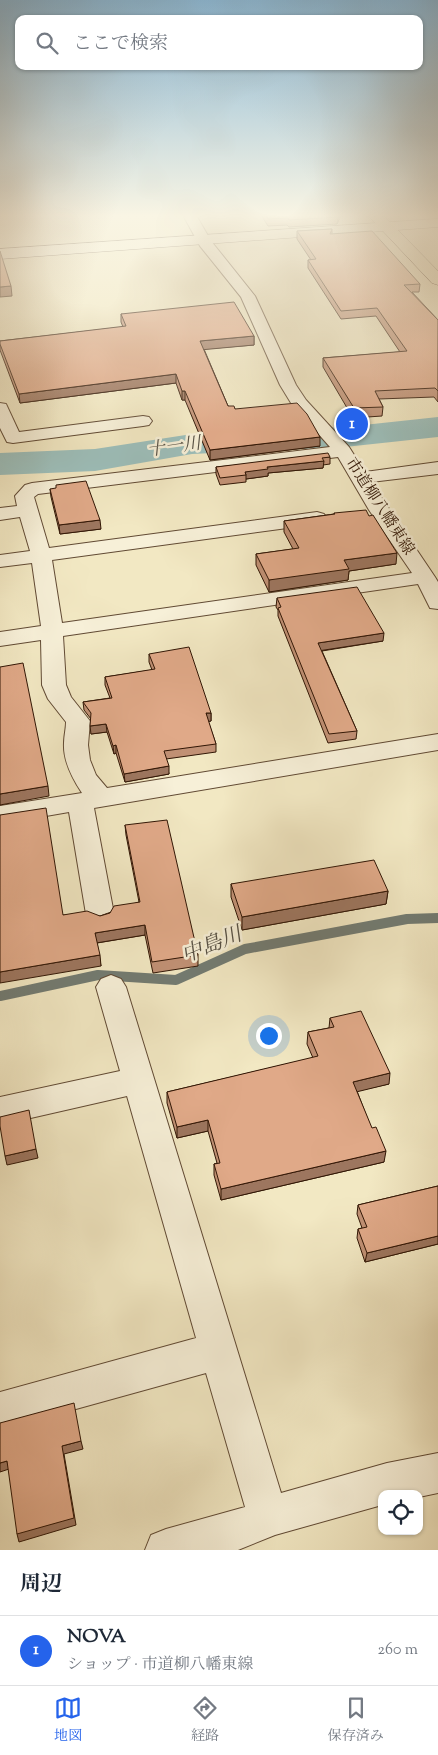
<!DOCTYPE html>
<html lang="ja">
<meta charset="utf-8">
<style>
:root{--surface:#fff;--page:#f6f6f7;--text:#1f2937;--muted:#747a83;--line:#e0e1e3;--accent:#2563eb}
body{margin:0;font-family:"Sorts Mill Goudy","Noto Serif JP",serif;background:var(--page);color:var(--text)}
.controls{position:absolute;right:15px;bottom:15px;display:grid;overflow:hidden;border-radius:10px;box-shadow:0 1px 4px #0004}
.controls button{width:45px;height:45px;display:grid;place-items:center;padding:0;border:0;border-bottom:1px solid var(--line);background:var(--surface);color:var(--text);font:25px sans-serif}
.you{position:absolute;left:268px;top:1035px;width:18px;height:18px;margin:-12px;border:4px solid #fff;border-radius:50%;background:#1a73e8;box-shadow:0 0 0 8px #1a73e833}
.badge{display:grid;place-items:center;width:32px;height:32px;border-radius:50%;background:var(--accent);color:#fff;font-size:16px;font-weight:700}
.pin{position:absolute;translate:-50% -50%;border:2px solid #fff;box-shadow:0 1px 5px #0006}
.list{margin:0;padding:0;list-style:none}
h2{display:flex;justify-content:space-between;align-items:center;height:65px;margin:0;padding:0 20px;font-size:21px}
h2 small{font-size:16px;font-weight:400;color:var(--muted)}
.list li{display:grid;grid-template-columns:32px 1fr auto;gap:15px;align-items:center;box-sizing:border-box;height:70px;padding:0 20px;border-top:1px solid var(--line)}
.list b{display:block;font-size:19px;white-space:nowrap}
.list p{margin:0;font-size:16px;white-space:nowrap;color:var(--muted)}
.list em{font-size:16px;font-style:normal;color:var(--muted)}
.icon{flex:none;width:28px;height:28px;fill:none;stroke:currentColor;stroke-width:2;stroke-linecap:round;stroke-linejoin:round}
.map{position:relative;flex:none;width:438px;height:1550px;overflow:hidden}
.search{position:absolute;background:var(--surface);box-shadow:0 1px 4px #0004;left:15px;right:15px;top:15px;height:55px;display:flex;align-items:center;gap:12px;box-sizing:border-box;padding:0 18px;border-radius:10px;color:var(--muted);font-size:19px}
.sheet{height:135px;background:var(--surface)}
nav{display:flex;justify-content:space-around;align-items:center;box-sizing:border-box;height:70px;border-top:1px solid var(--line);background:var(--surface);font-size:14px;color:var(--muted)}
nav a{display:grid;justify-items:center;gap:2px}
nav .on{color:var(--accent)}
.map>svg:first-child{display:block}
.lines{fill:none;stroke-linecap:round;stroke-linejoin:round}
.stream{stroke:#727b72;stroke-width:10}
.river{fill:#9dbfbb;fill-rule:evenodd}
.minor-casing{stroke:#614a34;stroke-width:2}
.secondary-casing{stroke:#311605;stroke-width:1}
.trunk-casing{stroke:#311605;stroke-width:1}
.minor{fill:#f7f0d8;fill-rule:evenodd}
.secondary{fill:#f7f0d8;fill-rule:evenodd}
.trunk{fill:#f2e8c3;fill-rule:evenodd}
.wall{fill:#c19175;stroke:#311605}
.shaded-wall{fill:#9d765f;stroke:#311605}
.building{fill:#e0a988;stroke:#311605}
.labels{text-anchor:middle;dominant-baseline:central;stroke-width:5;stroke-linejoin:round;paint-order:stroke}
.far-street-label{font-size:16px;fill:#311605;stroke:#f7f0d8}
.far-water-label{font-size:18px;font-style:italic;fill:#575145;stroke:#f7f0d8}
.water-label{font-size:21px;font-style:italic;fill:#575145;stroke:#f7f0d8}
</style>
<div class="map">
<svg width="438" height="1550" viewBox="0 0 438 1550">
<rect width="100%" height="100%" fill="#f2e8c3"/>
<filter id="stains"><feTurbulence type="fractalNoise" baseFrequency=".004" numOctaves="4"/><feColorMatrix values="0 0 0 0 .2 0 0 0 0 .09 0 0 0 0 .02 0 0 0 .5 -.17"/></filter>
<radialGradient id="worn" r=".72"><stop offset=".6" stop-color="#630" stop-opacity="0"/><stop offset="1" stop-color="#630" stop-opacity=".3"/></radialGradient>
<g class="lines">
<path class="stream" d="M0 996 98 975 176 980 245 949 407 919 438 918"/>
<path class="river" d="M438 417V437L345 447 192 454 95 471 0 475V453L95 449 192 434 345 427Z"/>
<g class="minor-casing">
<path id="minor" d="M183 215H196L211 241 255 296 296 385 306 400 349 447 365 472 438 462V474L371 482 435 577 438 582V609L430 608 418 584 63 636 66 685 71 697 90 721 88 745 90 760 96 775 107 788 438 734V750L94 808 114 914 110 921 100 924 90 921 86 914 69 812 0 824V806L82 793C72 778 63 761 64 743 64 736 66 729 66 722L48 699 42 685 41 640 0 646V632L41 626 32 563 0 567V555L30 551 20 517 0 520V508L17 506 15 496 25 485 32 483 330 447 291 403 280 385 241 297 200 246ZM338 457 369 510 412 573 62 623 52 560 317 524 324 522 327 518 324 514 317 512 49 548 34 497 38 494Z
M0 403 6 404 19 432 143 416 149 417 152 421 149 425 143 426 13 443 7 442 0 428Z
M111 975 121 979 126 987 281 1493 387 1463 438 1453V1493L419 1497V1494H382V1505L275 1535 238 1550H145L151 1535 166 1529 245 1507 206 1373 0 1430V1392L196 1338 127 1096 0 1125V1097L120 1071 96 987 101 979Z"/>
</g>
<g class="secondary-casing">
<path id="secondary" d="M438 219V227L0 259V249Z"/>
</g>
<g class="trunk-casing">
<path id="trunk" d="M368 215H383L438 271V285L432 283Z"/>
</g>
<use href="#minor" class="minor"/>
<use href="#secondary" class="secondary"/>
<use href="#trunk" class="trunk"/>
</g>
<path class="wall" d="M261 215H341L337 224 289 227 287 225 268 226Z
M332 229V234L420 284 419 292H412L438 320V402L434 397 379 399 383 407 382 416 353 418 323 367V358L400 352 376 316 341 319 308 268V260H311L297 239V231Z
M121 314 254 336V345L204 349 228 406 320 446 210 460 185 400H182L176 383 20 403 0 350V341L123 327 121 322Z
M330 457V464L323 465V468L268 473V476L246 479V482L220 485 216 474V467Z
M50 489 101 529 60 534 51 497Z
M334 513 396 564 349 571 348 580 269 592 256 565V554L293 549 284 532V521L334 514Z
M277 598 383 641 322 651 357 731 356 739 328 743 278 616V610L276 607Z
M149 654 211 713V721H208L216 744V752L166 759 169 774 125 782 116 753 114 754 107 732 91 734V719L84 710 83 702 110 698 105 685V677L152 670 149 662Z
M125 825 198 955V966L153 973 145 935 97 943 101 966 63 915 100 916 139 902 126 835Z
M231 884 388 891 386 904 242 930 231 897Z
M330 1018 389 1084 357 1091 384 1162 221 1200 214 1175V1164L217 1163 208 1131 177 1138 167 1103V1092L313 1058 307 1044 308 1032 329 1028Z
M438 1186V1244L365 1262 357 1238 358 1229 362 1228 357 1214 358 1205Z"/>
<path class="shaded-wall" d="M338 215H341L337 224 338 217Z
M11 286 12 296 0 297V287Z
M254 336V345L200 350V341Z
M176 374V383L20 403 19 394Z
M182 391H185V400H182Z
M320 437V446L210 460V450Z
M324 461 323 468 268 473V476L246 479V475L245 472 267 467Z
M100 520 101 529 60 534 59 525Z
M397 553 396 564 349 571 348 580 269 592V580L344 560Z
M384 633 383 641 318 651V643Z
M206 713H211V721L206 722Z
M106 724 107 732 91 734 90 726Z
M116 745V753L114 754 113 746Z
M169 766V774L125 782 124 774Z
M48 786 49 796 0 805V794Z
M388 891 386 904 242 930V917Z
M145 925V935L96 943 95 933Z
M100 955 101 966 0 983V972Z
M390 1073 389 1084 352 1093 353 1082Z
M208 1120V1131L177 1138V1127Z
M36 1149 38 1158 7 1165 5 1156Z
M386 1151 384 1162 221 1200V1189Z
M438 1236V1244L365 1262 367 1253Z
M81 1441 83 1449 64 1454 76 1525 19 1542 17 1534 62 1446Z
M7 1461 9 1469 0 1472V1463Z"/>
<path class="building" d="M266 215H338V217L289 220 288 218 268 219Z
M332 229 330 234 372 231 420 284 404 285 438 320V391L435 388 375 391 383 407 354 408 323 358 407 351 377 308 341 311 308 260 316 259 297 231Z
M0 251 11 286 0 287Z
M234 302 254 336 200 341 228 406H234L235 409 297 403 307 414 320 437 210 450 185 391H182L176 374 19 394 0 344V341L126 326 121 314Z
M328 453 330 457 322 458 324 461 267 467 268 469 245 472 246 475 220 478 216 467Z
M86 481 100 520 59 525 50 489 56 488V485Z
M366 510 369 516 373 515 397 553 344 560 349 569 269 580 256 554 299 548 284 521 335 514 334 513Z
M357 587 384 633 318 643 357 731 329 734 278 608 281 607 277 598Z
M189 647 211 713H206L216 744 164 751 169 766 124 774 116 745 113 746 106 724 90 726 91 713 83 702 112 698 105 677 155 669 149 654Z
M23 663 48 786 0 794V667Z
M46 808 63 915 87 911 100 916 110 913 114 906 140 902 125 825 167 820 198 955 152 962 145 925 95 933 100 955 0 972V815Z
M374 860 388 891 242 917 231 884Z
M361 1011 390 1073 353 1082 372 1128 376 1127 386 1151 221 1189 214 1164 220 1163 208 1120 177 1127 167 1092 318 1056 308 1032 334 1027 330 1018Z
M29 1110 36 1149 5 1156 0 1126V1117Z
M438 1186V1236L367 1253 358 1229 367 1227 358 1205Z
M74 1403 81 1441 62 1446 74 1518 17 1534 7 1461 0 1463V1423Z"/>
<linearGradient id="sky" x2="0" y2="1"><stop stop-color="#8ab8d6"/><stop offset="0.5" stop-color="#f9f5e4"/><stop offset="1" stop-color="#f9f5e4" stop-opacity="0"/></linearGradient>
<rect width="438" height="432" fill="url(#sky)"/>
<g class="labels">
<g class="far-street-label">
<text transform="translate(379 507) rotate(57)">市道柳八幡東線</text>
</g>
<g class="far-water-label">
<text transform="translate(174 448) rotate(-8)">十一川</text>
</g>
<g class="water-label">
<text transform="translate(212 946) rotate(-22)">中島川</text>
</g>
</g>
<rect width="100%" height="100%" filter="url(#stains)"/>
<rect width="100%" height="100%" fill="url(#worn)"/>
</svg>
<div class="controls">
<button><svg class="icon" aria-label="locate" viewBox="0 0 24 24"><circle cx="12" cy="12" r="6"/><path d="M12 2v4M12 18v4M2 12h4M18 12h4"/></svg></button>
</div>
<div class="you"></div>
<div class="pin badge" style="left:352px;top:424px">1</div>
<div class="search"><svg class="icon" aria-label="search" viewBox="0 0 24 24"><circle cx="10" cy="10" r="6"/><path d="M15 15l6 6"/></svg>ここで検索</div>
</div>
<section class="sheet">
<h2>周辺<small></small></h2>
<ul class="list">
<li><span class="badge">1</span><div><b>NOVA</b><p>ショップ · 市道柳八幡東線</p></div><em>260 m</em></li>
</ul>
</section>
<nav>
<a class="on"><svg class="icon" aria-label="map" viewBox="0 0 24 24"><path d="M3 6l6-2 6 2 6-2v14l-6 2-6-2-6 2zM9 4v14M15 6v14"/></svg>地図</a>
<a><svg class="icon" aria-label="directions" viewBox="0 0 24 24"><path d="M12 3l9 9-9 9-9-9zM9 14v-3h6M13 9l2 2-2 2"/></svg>経路</a>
<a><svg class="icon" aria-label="saved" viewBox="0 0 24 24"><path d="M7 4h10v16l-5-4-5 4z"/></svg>保存済み</a>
</nav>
